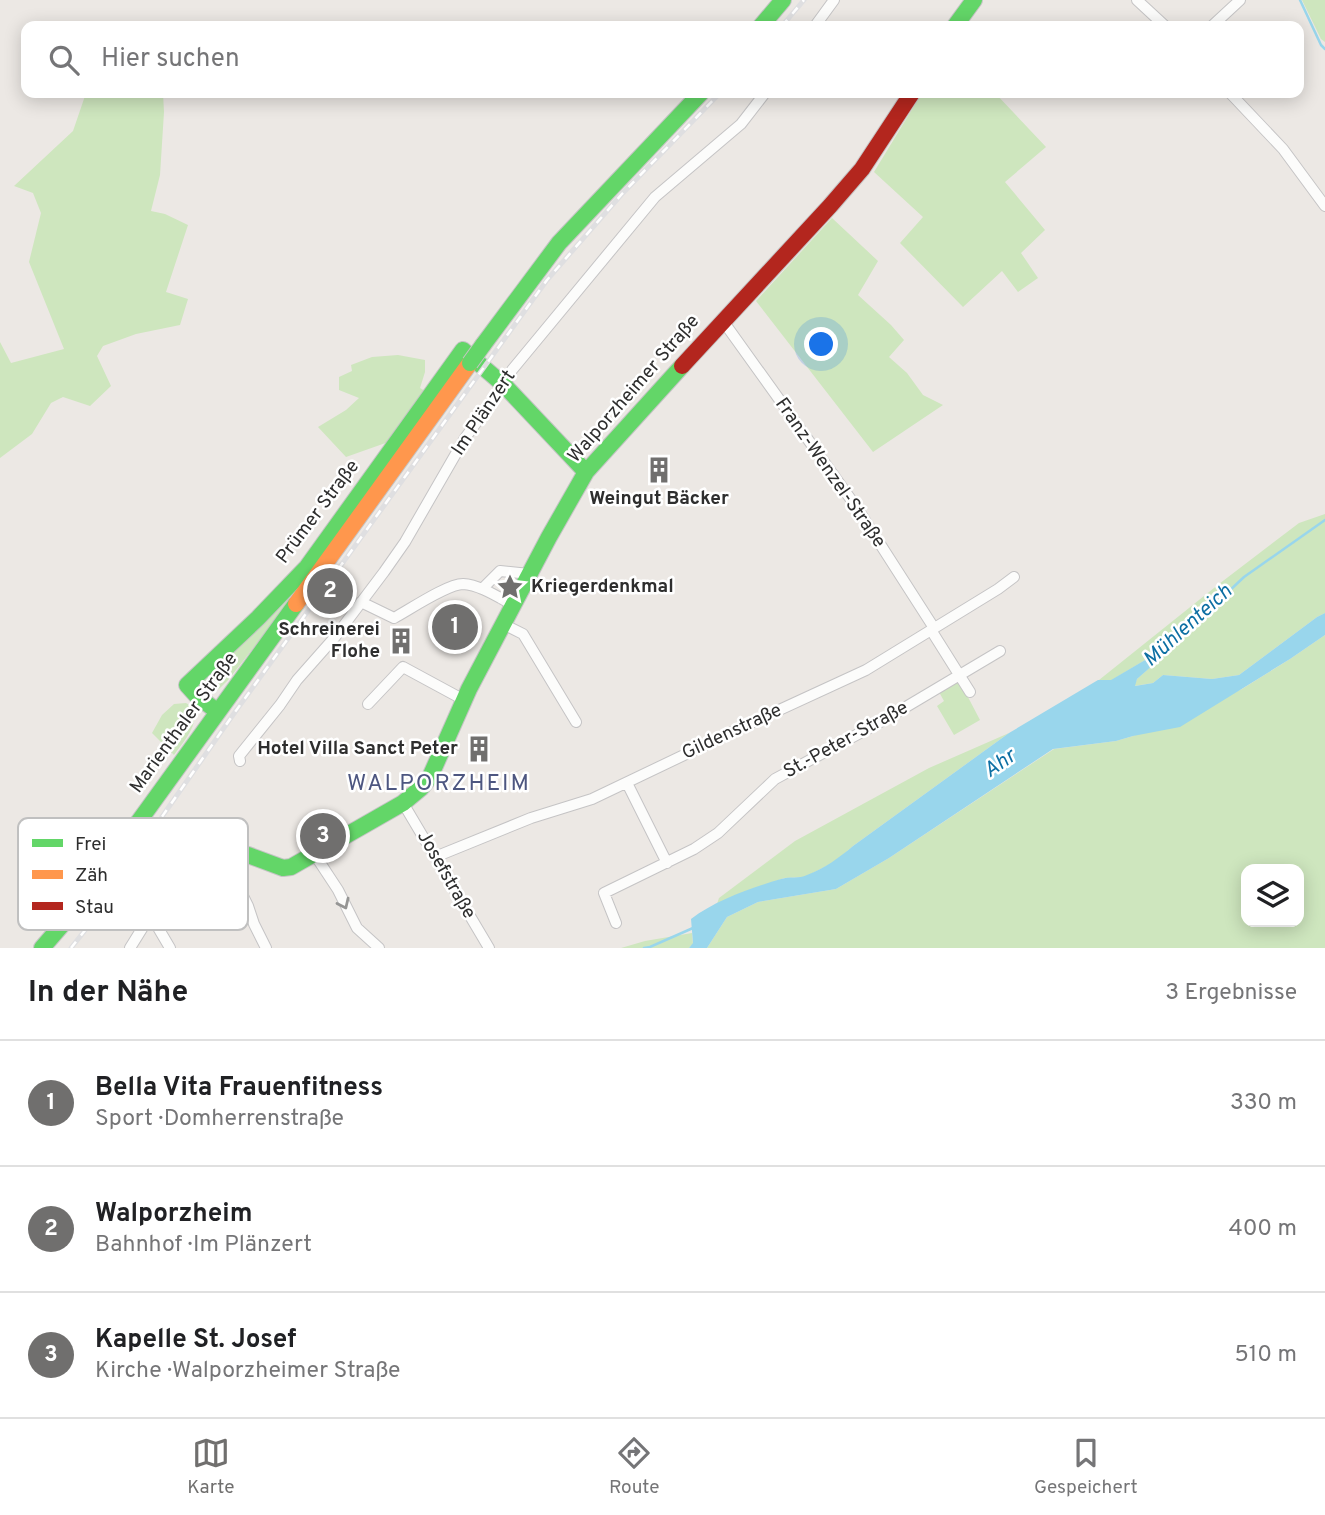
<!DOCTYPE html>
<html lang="de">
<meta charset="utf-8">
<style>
:root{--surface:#fff;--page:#f2f2f2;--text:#202124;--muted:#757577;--line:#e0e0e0;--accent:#706f6e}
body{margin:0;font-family:Overpass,sans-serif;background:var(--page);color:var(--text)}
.controls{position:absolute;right:21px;bottom:21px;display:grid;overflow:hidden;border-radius:14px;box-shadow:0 4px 18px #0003}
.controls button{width:63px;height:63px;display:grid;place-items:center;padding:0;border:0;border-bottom:2px solid var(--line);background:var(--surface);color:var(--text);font:35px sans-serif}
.you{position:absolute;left:822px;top:345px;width:24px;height:24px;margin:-18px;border:5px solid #fff;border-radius:50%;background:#1a73e8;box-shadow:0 0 0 10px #1a73e833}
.badge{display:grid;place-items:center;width:46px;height:46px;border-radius:50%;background:var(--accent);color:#fff;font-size:23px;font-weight:700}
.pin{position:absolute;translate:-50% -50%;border:4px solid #fff;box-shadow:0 2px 7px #0006}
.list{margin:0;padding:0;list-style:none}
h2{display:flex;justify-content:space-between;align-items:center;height:91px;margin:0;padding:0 28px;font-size:30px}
h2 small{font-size:23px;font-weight:400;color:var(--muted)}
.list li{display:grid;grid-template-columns:46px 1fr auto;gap:21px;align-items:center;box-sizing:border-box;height:126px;padding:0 28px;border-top:2px solid var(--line)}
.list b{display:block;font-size:26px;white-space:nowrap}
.list p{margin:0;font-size:23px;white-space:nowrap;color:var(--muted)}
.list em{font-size:23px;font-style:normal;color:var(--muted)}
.icon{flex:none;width:38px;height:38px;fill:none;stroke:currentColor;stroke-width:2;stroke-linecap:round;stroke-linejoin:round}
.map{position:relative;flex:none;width:1325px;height:948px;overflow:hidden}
.search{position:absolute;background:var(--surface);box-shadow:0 4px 18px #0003;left:21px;right:21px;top:21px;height:77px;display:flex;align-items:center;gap:18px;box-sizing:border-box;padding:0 24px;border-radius:14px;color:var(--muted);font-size:26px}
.sheet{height:469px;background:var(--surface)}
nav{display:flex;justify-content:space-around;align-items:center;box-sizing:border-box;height:98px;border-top:2px solid var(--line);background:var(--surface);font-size:19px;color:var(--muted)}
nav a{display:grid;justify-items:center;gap:4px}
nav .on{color:var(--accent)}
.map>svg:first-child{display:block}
.green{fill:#cee6be;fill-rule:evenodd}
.water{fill:#99d6ec}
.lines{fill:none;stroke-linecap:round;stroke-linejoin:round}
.stream{stroke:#99d6ec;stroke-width:2.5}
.street-casing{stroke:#c5c4c5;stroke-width:12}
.fast-casing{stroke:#c5c4c5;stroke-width:18}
.slow-casing{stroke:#c5c4c5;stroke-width:18}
.jam-casing{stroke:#c5c4c5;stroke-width:18}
.street{stroke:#fcfcfb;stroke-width:10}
.fast{stroke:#63d668;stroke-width:16}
.slow{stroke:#ff974d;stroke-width:16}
.jam{stroke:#b3261e;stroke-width:16}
.rail-casing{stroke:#dfdfe1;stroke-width:5}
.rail{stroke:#fff;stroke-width:2.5;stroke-dasharray:8;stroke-linecap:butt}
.fast-bridge-casing{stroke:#c6c5c4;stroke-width:18;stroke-linecap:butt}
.fast-bridge{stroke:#63d668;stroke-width:16}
.oneway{stroke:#959594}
.labels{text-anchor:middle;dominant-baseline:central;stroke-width:5;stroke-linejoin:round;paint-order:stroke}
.street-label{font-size:19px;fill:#2e2e2e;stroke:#fff}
.poi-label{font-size:19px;font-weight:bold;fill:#2e2e2e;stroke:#fff;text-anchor:end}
.water-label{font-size:21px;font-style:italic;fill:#0d6fa3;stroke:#fff}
.quarter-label{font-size:23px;letter-spacing:2px;fill:#4d5680;stroke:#fff}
.key{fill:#fff;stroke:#c0c0c0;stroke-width:2}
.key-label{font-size:19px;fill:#2e2e2e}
</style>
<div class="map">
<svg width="1325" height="948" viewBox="0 0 1325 948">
<rect width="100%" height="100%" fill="#ece8e4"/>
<path class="green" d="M1302 0H1325V42L1321 39Z
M86 93H163L164 112 160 175 151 211 165 214 188 225 166 292 188 299 180 325 136 334 103 346 97 356 111 386 90 406 63 397 51 403 32 434 0 458V342L11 363 64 349 29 262 41 213 33 193 14 186 73 131Z
M922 93H995L1046 147 1005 182 1045 230 1021 253 1038 278 1018 292 1002 271 963 307 900 243 923 217 874 172Z
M832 218 878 261 858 295 891 325 904 340 889 357 907 373 923 395 943 405 873 452 756 301Z
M398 355 425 360V372L420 388 425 391 394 440 346 457 318 427 346 410 359 398 339 390V377L352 371 351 365 372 357Z
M1325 514V613L1317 617 1239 675 1212 679 1163 675 1153 683 1134 686 1137 679 1176 644 1174 640 1157 653 1110 681 1099 680 1219 584 1299 523Z
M305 582 229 679C220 688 211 700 199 688V682L202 678 276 612Z
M1325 635V948H707L727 917 758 902 836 889 889 858 1054 749 1116 741 1133 736 1242 689 1290 659ZM1246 869H1299V922H1246Z
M959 680 980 720 954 735 937 706 944 701 939 692Z
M186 703 193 707C200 724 184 741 174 755L152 733 162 715 174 704Z
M1009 733 853 846 836 861 805 877 784 878 717 904 719 898 795 841 929 768Z
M692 933 693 944 689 948H621L645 941Z"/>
<path class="water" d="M1325 613V635L1290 659 1180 727 1133 736 1116 741 1053 749 889 858 836 889 758 902 727 917 707 948H689L693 943 691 919C716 900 751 888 781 879 789 876 799 879 807 875 825 868 839 858 853 846L1009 733 1098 680H1111L1157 653 1174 640 1177 644 1137 679 1135 686 1153 683 1163 675 1212 679 1239 675 1317 617Z"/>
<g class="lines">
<path class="stream" d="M1300 0 1321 45 1325 49
M1174 643 1244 577 1325 520
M644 948 650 947 693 928"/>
<g class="street-casing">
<path id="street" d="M1137 0 1165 26
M815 26 834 0
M1212 26 1240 0
M1230 93 1283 149 1325 206
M723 321 857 508 934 628
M482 589 500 571 529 574
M361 602 394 618C409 610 447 584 463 584 480 585 498 597 513 605
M503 624 523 634 576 722
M931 630 970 692
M368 704 403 667 464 700
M240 761 239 756 280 705 297 680 335 637 384 572 405 542 465 438 504 385 512 370 655 197 741 124 765 93
M627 783 667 863
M403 803 489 948
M222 854 248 906 254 924 266 948
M315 855 338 890 357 928 379 948
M435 857 531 818 592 799 751 723 866 670 998 589 1014 577
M150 914 170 948
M616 923 604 893 694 849 718 833 775 779 884 720 1000 651
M130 948 171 882 173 871"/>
</g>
<g class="fast-casing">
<path id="fast" d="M761 26 783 0
M955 26 974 0
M483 345 559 243 701 93
M218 712 197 696 187 685 258 618 307 567 463 350 504 385 586 472
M122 845 158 868 173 871 230 853 248 855 283 868 291 867 403 803 421 788 430 777 469 689 549 537 586 472 682 366
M42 948 74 911 296 604"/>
</g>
<g class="slow-casing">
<path id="slow" d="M296 604 470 363"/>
</g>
<g class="jam-casing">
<path id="jam" d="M682 366 830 206 862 169 912 93"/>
</g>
<use href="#street" class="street"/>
<use href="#fast" class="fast"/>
<use href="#slow" class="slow"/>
<use href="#jam" class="jam"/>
<g class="rail-casing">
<path id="rail" d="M782 26 804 0
M71 948 101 910 159 821 235 712 547 280 621 195 720 93"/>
</g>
<use href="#rail" class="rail"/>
<g class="fast-bridge-casing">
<path id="fast-bridge" d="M470 363 483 345"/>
</g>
<use href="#fast-bridge" class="fast-bridge"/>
</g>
<defs><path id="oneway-chevron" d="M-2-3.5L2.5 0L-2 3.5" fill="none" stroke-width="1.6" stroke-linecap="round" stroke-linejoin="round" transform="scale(1.75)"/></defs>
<use class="oneway" href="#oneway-chevron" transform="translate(344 904) rotate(65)"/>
<defs>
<g id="building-bare" transform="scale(2.1)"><path d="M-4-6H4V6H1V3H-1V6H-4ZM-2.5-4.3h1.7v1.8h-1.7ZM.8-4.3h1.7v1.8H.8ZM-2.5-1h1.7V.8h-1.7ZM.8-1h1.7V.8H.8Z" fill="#706f6e" stroke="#fff" stroke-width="2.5" paint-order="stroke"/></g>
<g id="sight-bare" transform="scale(2.1)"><path d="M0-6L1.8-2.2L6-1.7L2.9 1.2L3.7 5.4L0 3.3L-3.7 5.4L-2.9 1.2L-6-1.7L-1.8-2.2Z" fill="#706f6e" stroke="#fff" stroke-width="2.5" paint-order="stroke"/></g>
</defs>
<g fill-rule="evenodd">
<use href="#building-bare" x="659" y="470"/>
<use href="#sight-bare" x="510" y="587"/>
<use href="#building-bare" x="401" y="641"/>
<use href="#building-bare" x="479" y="749"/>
</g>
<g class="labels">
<g class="street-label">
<text transform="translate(634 389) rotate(-49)">Walporzheimer Straße</text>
<text transform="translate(484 413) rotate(-56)">Im Plänzert</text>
<text transform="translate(830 473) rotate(55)">Franz-Wenzel-Straße</text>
<text transform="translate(318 512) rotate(-53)">Prümer Straße</text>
<text transform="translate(184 723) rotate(-54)">Marienthaler Straße</text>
<text transform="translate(732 732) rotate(-25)">Gildenstraße</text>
<text transform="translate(846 740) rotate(-29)">St.-Peter-Straße</text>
<text transform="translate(446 875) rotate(60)">Josefstraße</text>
</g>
<g class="poi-label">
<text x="659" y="499" text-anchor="middle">Weingut Bäcker</text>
<text x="531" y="587" text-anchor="start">Kriegerdenkmal</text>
<text x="380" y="630">Schreinerei<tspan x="380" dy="22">Flohe</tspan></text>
<text x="458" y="749">Hotel Villa Sanct Peter</text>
</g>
<g class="water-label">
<text transform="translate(1188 626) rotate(-42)">Mühlenteich</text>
<text transform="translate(1000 764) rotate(-35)">Ahr</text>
</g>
<g class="quarter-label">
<text x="439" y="784">WALPORZHEIM</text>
</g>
</g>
<rect x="18" y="818" width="230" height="112" rx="10" class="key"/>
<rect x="32" y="839" width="31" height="8" fill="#63d668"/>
<rect x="32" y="870" width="31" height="9" fill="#ff974d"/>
<rect x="32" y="902" width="31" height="8" fill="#b3261e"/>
<g class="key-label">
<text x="75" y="850">Frei</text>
<text x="75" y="881">Zäh</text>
<text x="75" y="913">Stau</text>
</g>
</svg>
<div class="controls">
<button><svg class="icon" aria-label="layers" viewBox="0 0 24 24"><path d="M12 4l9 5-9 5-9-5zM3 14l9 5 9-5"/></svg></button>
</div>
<div class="you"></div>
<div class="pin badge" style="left:455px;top:627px">1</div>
<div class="pin badge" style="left:330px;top:591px">2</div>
<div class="pin badge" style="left:323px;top:836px">3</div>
<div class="search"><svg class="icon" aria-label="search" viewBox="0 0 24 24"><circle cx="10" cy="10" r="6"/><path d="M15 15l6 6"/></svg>Hier suchen</div>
</div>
<section class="sheet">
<h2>In der Nähe<small>3 Ergebnisse</small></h2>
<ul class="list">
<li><span class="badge">1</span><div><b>Bella Vita Frauenfitness</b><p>Sport · Domherrenstraße</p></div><em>330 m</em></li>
<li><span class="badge">2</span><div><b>Walporzheim</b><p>Bahnhof · Im Plänzert</p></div><em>400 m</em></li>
<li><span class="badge">3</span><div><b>Kapelle St. Josef</b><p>Kirche · Walporzheimer Straße</p></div><em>510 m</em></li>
</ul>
</section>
<nav>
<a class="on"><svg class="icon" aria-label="map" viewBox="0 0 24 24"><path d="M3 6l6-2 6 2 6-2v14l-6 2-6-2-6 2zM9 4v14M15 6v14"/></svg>Karte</a>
<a><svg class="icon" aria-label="directions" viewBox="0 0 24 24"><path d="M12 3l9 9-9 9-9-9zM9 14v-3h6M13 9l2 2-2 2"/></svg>Route</a>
<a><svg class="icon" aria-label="saved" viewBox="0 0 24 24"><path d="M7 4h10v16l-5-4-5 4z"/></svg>Gespeichert</a>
</nav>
